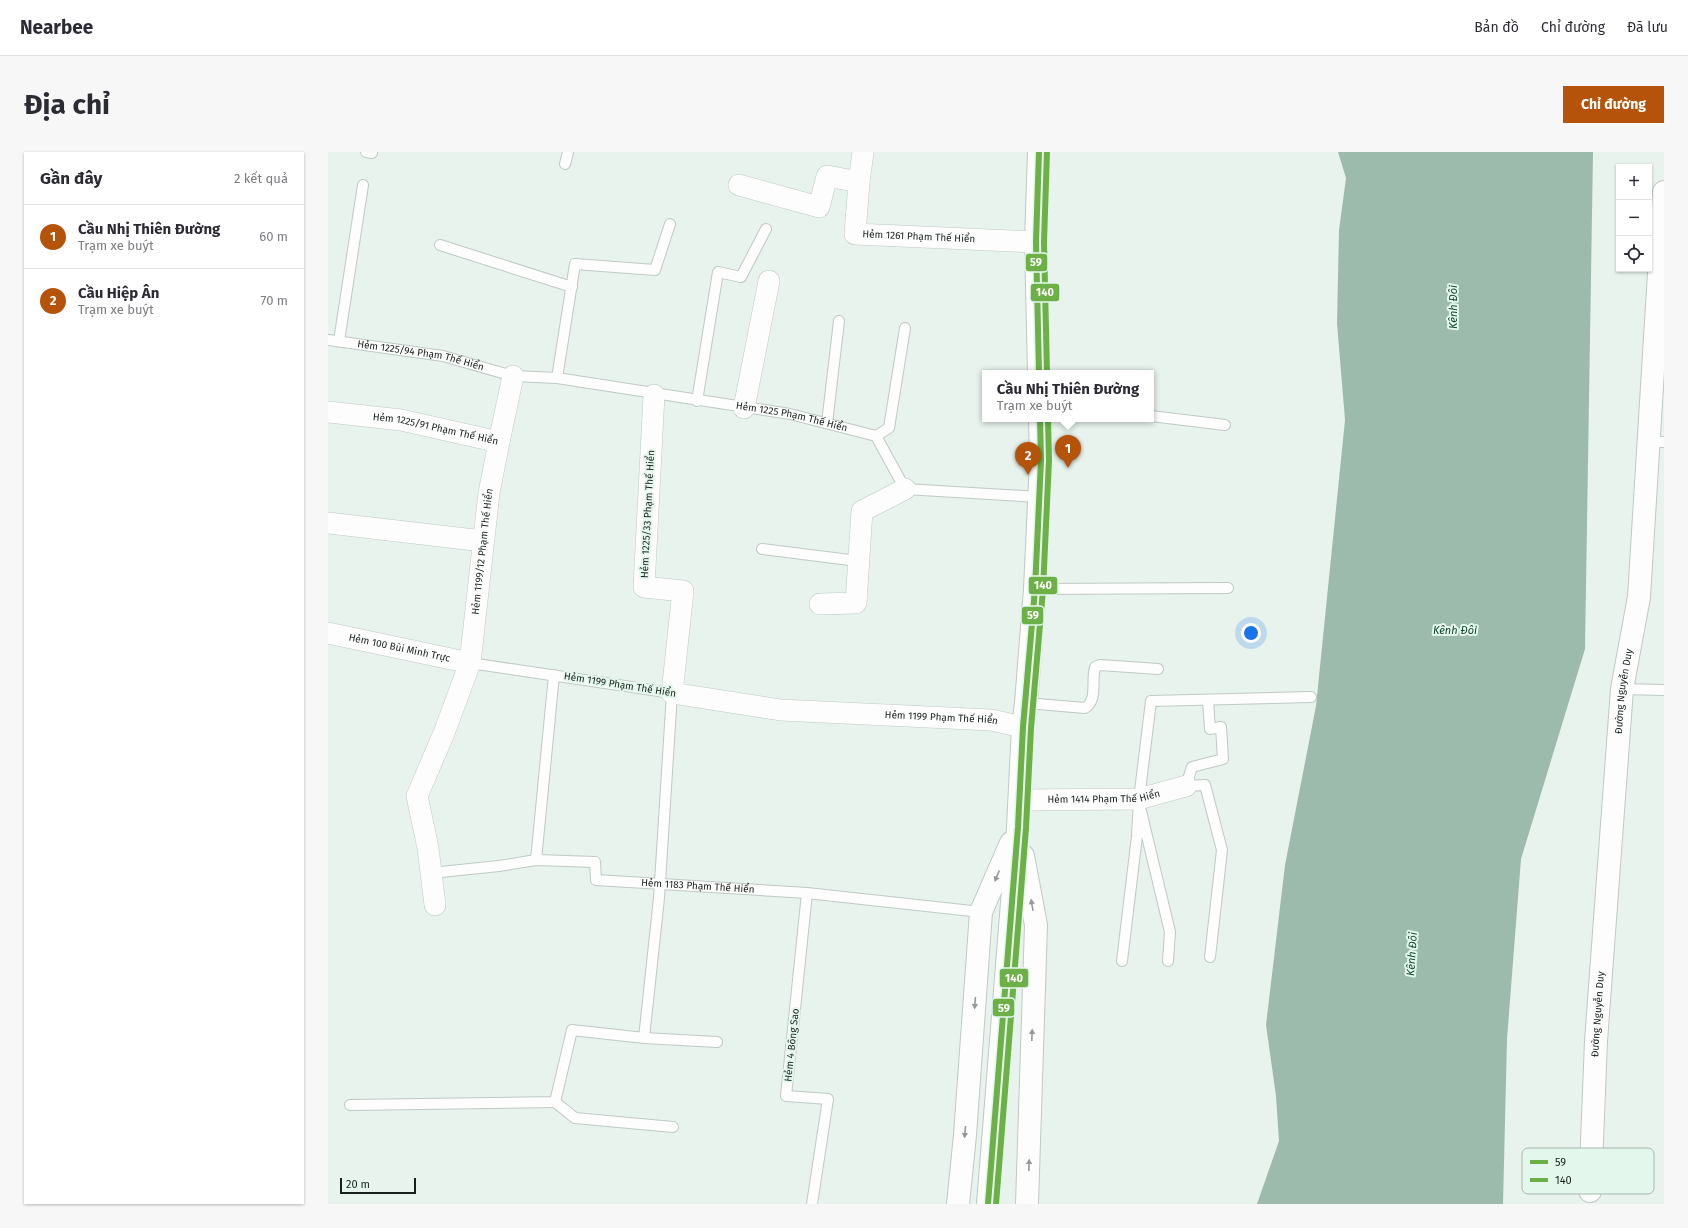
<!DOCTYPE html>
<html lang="vi">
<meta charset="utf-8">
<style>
:root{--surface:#fff;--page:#f7f7f7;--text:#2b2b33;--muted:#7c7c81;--line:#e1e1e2;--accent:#b45309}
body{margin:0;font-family:"Fira Sans",sans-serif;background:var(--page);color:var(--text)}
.controls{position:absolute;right:12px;top:12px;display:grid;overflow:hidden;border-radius:0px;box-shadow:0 1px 3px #0004}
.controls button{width:36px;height:36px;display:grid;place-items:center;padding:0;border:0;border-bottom:1px solid var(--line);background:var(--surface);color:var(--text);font:20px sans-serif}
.scale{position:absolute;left:12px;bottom:10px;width:76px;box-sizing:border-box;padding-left:4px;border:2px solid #19201c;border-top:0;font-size:11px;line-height:14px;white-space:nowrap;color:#19201c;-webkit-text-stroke:3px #e4f7ed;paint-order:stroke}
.you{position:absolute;left:923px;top:481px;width:14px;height:14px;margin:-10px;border:3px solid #fff;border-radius:50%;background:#1a73e8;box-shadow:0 0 0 6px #1a73e833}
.badge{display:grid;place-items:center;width:26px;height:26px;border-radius:50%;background:var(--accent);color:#fff;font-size:13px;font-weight:700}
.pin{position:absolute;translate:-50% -33px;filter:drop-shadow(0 1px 2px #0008)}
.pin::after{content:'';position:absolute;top:21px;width:14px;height:12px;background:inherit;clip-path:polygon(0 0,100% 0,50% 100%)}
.popup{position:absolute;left:654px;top:218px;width:172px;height:52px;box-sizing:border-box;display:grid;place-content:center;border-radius:0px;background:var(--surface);filter:drop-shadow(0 1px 3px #0005);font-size:13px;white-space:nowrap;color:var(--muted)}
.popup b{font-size:15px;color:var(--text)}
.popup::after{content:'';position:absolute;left:50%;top:100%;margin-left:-8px;border:8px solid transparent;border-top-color:var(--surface)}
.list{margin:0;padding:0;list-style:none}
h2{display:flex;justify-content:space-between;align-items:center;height:52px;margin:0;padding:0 16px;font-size:17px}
h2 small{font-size:13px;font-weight:400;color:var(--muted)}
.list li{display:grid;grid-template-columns:26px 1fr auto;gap:12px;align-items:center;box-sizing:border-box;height:64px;padding:0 16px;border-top:1px solid var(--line)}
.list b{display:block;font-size:15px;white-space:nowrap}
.list p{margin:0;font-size:13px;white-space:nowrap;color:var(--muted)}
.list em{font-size:13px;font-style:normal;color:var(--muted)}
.icon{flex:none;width:22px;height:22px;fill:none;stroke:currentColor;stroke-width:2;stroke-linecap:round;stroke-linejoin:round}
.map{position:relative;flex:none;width:1336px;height:1052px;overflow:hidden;border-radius:0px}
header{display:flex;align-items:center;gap:24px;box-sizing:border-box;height:56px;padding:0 20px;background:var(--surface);border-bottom:1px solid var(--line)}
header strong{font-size:19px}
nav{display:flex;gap:22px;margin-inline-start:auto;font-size:14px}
.intro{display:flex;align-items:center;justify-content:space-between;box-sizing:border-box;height:96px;padding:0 24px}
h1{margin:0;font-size:28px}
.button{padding:10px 18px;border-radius:0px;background:var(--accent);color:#fff;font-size:14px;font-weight:700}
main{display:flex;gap:24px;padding:0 24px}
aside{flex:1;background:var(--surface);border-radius:0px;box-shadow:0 1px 3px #0004}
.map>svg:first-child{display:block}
.water{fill:#9dbbad}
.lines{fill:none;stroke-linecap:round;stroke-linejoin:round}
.lane-casing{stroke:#c0c9c4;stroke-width:12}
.street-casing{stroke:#c0c9c4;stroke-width:22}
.secondary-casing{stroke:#c0c9c4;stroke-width:24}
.lane{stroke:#fcfdfc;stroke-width:10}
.street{stroke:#fcfdfc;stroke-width:21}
.secondary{stroke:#fcfdfc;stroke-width:22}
.bus-1-casing{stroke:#e4f7ed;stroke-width:9}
.bus-2-casing{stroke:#e4f7ed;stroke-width:9}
.bus-1{stroke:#6db048;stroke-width:6}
.bus-2{stroke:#6db048;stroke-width:6}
.oneway{fill:#969a97}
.labels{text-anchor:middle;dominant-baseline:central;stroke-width:4;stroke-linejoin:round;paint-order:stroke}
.street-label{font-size:10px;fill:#19201c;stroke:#e4f7ed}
.water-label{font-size:11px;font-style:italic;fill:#124633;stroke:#e4f7ed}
.key{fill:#e4f7ed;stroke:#a7b6ae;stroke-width:1}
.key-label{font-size:11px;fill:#19201c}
.line-badge{stroke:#e4f7ed;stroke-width:1.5}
.badge-label{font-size:11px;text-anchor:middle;font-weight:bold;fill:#fff}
</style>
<header>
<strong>Nearbee</strong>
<nav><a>Bản đồ</a><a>Chỉ đường</a><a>Đã lưu</a></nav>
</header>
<div class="intro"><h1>Địa chỉ</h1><a class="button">Chỉ đường</a></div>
<main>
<aside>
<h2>Gần đây<small>2 kết quả</small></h2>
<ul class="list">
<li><span class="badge">1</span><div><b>Cầu Nhị Thiên Đường</b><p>Trạm xe buýt</p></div><em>60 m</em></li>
<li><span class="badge">2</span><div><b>Cầu Hiệp Ân</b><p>Trạm xe buýt</p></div><em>70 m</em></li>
</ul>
</aside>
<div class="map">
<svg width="1336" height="1052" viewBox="0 0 1336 1052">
<rect width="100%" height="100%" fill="#e8f3ed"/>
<path class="water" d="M1010 0H1265L1257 497 1193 707 1179 887 1175 1052H929L951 989 948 944 938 873 957 713 988 554 1017 268 1009 171 1011 78 1018 26Z"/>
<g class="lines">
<g class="lane-casing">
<g id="lane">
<path d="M38 0 44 1"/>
<path d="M237 12 240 0"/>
<path d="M112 93 244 135"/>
<path id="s1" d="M0 188 115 204 185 224 229 226 462 262 548 284 577 337 711 345"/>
<path d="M11 189 35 33"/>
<path d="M229 226 247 112 327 118 342 72"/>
<path d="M369 249 390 120 413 125 438 77"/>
<path d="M823 264 897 273"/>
<path d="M499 271 511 169"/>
<path d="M548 284 561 276 577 176"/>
<path d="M1320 290H1336"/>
<path d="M434 397 530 409"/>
<path d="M707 437 900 436"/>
<path d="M1294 537 1336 538"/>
<path d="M880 548 882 577 893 575 895 607 864 615 858 634 877 633 894 698 882 805"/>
<path d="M698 551 757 556C770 548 763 529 767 515L772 513 830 517"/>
<path d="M813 659 842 780 840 809"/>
<path d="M208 708 226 523"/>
<path id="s2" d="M103 721 171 714 208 708 267 710 268 728 479 741 653 760"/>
<path d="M479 741 458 944 500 947 484 1052"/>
<path d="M794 809 809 684 811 647 823 549 983 545"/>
<path d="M316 886 389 890"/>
<path d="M227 950 247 966 345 975"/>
<path d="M22 953 227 950 244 878 316 886 331 746 344 541 142 511"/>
</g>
</g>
<g class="street-casing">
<g id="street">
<path id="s3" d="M531 30 527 82 708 90"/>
<path d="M411 33 491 55 499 24 531 30 535 0"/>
<path id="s4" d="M326 243 316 435 355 439 344 541 453 558 663 568 695 575"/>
<path d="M416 256 441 129"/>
<path id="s5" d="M0 260 73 268 171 290 185 224"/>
<path d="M0 371 155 389"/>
<path d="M492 452 528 451 534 359 577 337"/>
<path id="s6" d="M0 481 142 511"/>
<path id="s7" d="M691 648 811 647 858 634"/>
<path id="s8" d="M107 753 100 696 89 644 116 581 142 511 161 341 171 290"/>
</g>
</g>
<g class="secondary-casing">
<g id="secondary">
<path d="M711 221 708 90 711 0"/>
<path d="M695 704 708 773 699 1052"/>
<path id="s9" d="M1262 1039 1268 889 1294 537 1311 445 1336 40"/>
<path d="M630 1052 637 983 653 760 683 691"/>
<path d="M660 1052 690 675 695 575 698 551 707 437 713 308 712 267"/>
</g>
</g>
<use href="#lane" class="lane"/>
<use href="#street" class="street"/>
<use href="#secondary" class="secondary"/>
<g class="bus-1-casing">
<path id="bus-1" d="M711 0 708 90 711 221
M660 1052 690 675 695 575 707 437 713 308 712 267"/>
</g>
<g class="bus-2-casing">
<path id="bus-2" d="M719 0 716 90 719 221
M668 1052 698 676 703 576 715 438 721 308 720 267"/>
</g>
<use href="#bus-1" class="bus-1"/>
<use href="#bus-2" class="bus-2"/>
</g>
<defs><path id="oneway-solid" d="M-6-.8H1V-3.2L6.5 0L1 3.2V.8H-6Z"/></defs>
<g class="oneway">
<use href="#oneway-solid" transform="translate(669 724) rotate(113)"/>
<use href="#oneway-solid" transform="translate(704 753) rotate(-100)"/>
<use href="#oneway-solid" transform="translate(647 851) rotate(94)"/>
<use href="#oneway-solid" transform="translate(704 883) rotate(-88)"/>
<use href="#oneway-solid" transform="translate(637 980) rotate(95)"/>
<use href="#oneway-solid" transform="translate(701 1013) rotate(-88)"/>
</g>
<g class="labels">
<g class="street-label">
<text stroke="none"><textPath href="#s3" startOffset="116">Hẻm 1261 Phạm Thế Hiển</textPath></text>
<text stroke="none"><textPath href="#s1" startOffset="94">Hẻm 1225/94 Phạm Thế Hiển</textPath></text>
<text stroke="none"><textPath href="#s1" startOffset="471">Hẻm 1225 Phạm Thế Hiển</textPath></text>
<text stroke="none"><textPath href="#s5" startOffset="109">Hẻm 1225/91 Phạm Thế Hiển</textPath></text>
<text transform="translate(320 362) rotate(-87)">Hẻm 1225/33 Phạm Thế Hiển</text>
<text stroke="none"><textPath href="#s8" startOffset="366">Hẻm 1199/12 Phạm Thế Hiển</textPath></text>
<text stroke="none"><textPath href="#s6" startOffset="73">Hẻm 100 Bùi Minh Trực</textPath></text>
<text transform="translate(292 533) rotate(9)">Hẻm 1199 Phạm Thế Hiển</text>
<text stroke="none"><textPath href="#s9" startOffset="501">Đường Nguyễn Duy</textPath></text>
<text stroke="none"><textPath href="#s4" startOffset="605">Hẻm 1199 Phạm Thế Hiển</textPath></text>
<text stroke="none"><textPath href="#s7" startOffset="85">Hẻm 1414 Phạm Thế Hiển</textPath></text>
<text stroke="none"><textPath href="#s2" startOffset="285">Hẻm 1183 Phạm Thế Hiển</textPath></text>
<text stroke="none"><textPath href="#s9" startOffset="177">Đường Nguyễn Duy</textPath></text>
<text transform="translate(464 893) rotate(-84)">Hẻm 4 Bông Sao</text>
</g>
<g class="water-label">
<text transform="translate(1125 155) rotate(-90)">Kênh Đôi</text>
<text x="1127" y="478">Kênh Đôi</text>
<text transform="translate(1084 802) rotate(-86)">Kênh Đôi</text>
</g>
</g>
<rect x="1194" y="996" width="132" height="46" rx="6" class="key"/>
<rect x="1202" y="1008" width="18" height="4" fill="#6db048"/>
<rect x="1202" y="1026" width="18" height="4" fill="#6db048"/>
<g class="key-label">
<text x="1227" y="1014">59</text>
<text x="1227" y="1032">140</text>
</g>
<g class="line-badge">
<rect x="697" y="101" width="23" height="19" rx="4" fill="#6db048"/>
<rect x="702" y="131" width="30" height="19" rx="4" fill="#6db048"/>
<rect x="700" y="424" width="30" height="19" rx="4" fill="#6db048"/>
<rect x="693" y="454" width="23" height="19" rx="4" fill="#6db048"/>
<rect x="671" y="816" width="30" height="20" rx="4" fill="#6db048"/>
<rect x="664" y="846" width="23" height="19" rx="4" fill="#6db048"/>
</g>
<g class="badge-label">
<text x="708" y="114">59</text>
<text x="717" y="144">140</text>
<text x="715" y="437">140</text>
<text x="705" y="467">59</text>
<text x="686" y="830">140</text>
<text x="676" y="860">59</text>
</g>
</svg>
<div class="controls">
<button>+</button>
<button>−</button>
<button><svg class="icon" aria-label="locate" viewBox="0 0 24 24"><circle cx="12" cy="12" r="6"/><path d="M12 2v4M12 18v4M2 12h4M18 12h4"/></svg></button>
</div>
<div class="scale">20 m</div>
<div class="you"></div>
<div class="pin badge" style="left:740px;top:316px">1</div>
<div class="popup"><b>Cầu Nhị Thiên Đường</b>Trạm xe buýt</div>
<div class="pin badge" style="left:700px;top:323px">2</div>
</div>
</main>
